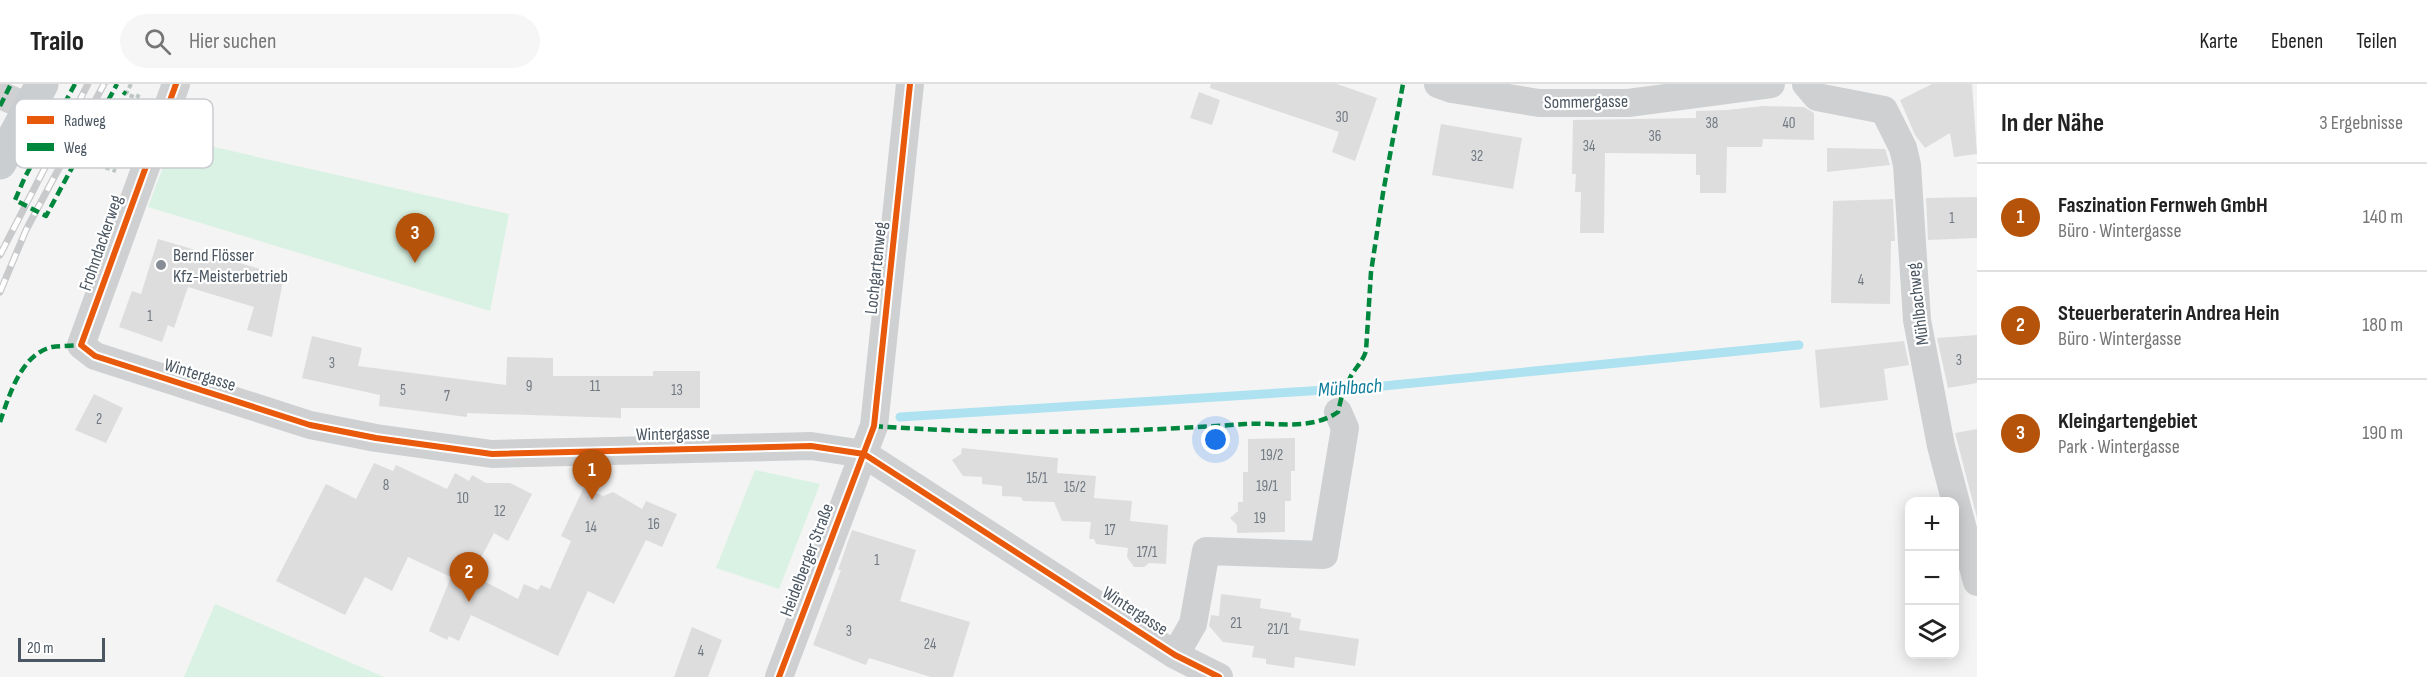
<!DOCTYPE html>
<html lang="de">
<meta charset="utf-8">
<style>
:root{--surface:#fff;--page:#f6f6f6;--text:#222;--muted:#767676;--line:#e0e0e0;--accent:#b45309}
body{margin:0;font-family:"Sofia Sans Condensed",sans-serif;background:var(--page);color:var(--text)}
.controls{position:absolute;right:18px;bottom:18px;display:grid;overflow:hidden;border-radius:12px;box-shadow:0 3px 15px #0003}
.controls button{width:54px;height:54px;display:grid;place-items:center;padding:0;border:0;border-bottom:2px solid var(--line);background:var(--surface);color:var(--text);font:30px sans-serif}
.scale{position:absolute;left:18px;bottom:15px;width:87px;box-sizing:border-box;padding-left:6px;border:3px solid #4a5661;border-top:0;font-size:16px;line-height:21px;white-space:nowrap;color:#4a5661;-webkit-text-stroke:4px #fff;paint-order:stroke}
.you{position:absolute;left:1216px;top:356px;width:21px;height:21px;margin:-15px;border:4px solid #fff;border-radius:50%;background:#1a73e8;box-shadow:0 0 0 9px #1a73e833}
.badge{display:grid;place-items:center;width:39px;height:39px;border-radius:50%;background:var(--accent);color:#fff;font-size:20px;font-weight:700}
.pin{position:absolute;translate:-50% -50px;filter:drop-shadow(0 2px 3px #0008)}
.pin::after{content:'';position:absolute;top:32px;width:21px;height:18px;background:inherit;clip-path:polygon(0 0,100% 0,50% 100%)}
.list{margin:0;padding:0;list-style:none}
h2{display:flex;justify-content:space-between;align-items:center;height:78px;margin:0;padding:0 24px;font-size:26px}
h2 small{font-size:20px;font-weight:400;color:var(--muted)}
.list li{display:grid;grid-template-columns:39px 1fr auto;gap:18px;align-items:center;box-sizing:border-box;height:108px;padding:0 24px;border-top:2px solid var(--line)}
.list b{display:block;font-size:22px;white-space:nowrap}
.list p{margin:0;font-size:20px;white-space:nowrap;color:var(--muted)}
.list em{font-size:20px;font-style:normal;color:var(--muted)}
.icon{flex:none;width:33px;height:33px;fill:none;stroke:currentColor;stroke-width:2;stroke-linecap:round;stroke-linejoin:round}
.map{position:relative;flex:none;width:1977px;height:593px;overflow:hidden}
header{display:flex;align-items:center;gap:36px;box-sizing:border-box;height:84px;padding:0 30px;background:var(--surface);border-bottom:2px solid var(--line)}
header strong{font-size:28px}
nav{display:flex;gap:33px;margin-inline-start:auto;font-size:21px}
.search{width:420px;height:54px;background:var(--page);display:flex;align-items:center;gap:15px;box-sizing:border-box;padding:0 21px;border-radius:33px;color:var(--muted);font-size:22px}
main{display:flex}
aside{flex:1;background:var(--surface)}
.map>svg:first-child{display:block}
.green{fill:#d9f2e3}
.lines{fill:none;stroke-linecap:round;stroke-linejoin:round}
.stream{stroke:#aee2f0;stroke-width:9}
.building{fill:#ddddde}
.path{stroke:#bcc7c4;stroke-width:4;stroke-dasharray:4.5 3;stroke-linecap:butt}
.minor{stroke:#ced0d2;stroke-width:28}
.major{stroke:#caced1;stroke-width:33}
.rail-casing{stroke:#c9cacc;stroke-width:7}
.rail{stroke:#fff;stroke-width:4.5;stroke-dasharray:14;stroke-linecap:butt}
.quiet{stroke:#00873e;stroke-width:4.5;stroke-dasharray:9 4.5;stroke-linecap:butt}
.cycleway-casing{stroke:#fff;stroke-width:10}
.cycleway{stroke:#e8590c;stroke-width:6}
.poi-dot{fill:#868d94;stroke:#fff;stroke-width:2}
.labels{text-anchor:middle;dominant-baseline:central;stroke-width:4.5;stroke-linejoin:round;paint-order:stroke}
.number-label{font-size:15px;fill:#707881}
.street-label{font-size:18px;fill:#4a5661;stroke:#fff}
.poi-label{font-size:18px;fill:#4a5661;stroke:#fff;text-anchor:start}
.water-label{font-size:20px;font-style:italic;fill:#0c7c9b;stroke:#fff}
.key{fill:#fff;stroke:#c9ccd0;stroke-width:1.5}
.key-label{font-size:16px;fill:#4a5661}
</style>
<header>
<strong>Trailo</strong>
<div class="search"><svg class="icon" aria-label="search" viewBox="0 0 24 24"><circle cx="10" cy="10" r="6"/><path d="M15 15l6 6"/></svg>Hier suchen</div>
<nav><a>Karte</a><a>Ebenen</a><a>Teilen</a></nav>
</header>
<main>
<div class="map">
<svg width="1977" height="593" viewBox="0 0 1977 593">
<rect width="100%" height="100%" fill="#f4f4f4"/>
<path class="green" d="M174 54 509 130 490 227 148 123Z
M755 386 820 400 779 505 716 484Z
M215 520 384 593H184Z"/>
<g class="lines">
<path class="stream" d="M900 333 1373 303 1799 261"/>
</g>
<path class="building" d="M1211 0H1337L1377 14 1355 77 1332 68 1339 48 1210 4Z
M1932 0H1972L1977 70 1954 73 1950 49 1925 64 1915 51 1900 16Z
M1199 8 1220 16 1212 41 1190 34Z
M1763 22 1804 23 1814 29V56L1763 55 1762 63H1727L1726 109H1700V91H1696V70L1605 69 1604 149H1580L1581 108H1575L1576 90H1572L1573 36 1696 34V27L1727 26Z
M1441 40 1522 54 1513 105 1432 91Z
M1827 64 1885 65 1890 81 1827 88Z
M1977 113V154L1928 156 1926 114Z
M1893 115 1895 157H1891L1890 220 1831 219 1833 117Z
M158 155 284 192 272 253 247 246 254 223 188 203 174 244 168 241 162 258 119 243 132 207 141 210Z
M1977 251V299L1948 304 1937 254Z
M312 252 362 264 358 282 506 301 507 273 553 274V292H653V287H700V324H621V334L467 329V333L379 322 380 311 302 294Z
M1904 257 1909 281 1884 285 1888 316 1820 324 1815 266Z
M94 310 123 324 106 359 75 346Z
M1977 345V434L1955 349Z
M1295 354V387H1291V417H1285V448L1237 449V441L1230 434 1238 427V418H1243V388H1248V355Z
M962 364 1058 374 1057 389 1096 392 1094 414 1132 417 1130 437 1168 441 1166 480 1149 479 1144 483H1134L1127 473 1128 464 1096 460 1094 455H1089L1091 438 1062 437 1054 418 1023 417 1021 413 1002 412V402L982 400V393L963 392 952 376 961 370Z
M374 379 393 387 396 381 447 405 455 389 469 397 472 391 486 399H510L532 410 508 457 494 449 472 491 518 515 524 500 538 506 541 501 550 505 571 457 561 452 584 403 603 412 613 408 642 425 646 417 677 430 662 463 646 456 614 520 588 507 558 572 471 531 459 557 449 552 447 556 429 547 451 493 408 473 392 507 365 493 345 531 276 497 326 400 356 415Z
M852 446 916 466 900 517 970 538 953 593H931L869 574 866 581 813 561 841 486H838Z
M1221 510 1261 515 1260 524 1291 529V533L1301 535 1299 546 1359 555 1355 582 1295 573 1294 584 1266 580V575L1252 573 1254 562 1223 558 1209 542 1211 531 1219 532Z
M692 543 722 556 708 593H674Z"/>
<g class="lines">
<path class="path" d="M131 0 126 10 137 14 140 8
M77 74 116 87"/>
<path class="minor" d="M176 0 81 261 95 272 310 341 376 354 492 370 811 362 864 370 1175 571 1219 593
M1438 0 1452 5 1539 19H1628L1771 0
M1806 0 1817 13 1884 26 1903 64 1907 81 1917 236 1941 362 1977 498
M0 11 29 23
M1175 571 1193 540 1206 467 1324 471 1345 344 1338 328
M779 593 874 342 910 0"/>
<path class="major" d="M0 79 42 0"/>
<g class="rail-casing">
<path id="rail" d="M0 171 88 0
M0 208 26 146 104 0"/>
</g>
<use href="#rail" class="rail"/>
<path class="quiet" d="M75 0 25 93 15 116 46 132 117 0
M123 8 126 10
M0 22 11 0
M1348 299C1352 286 1362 280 1366 267L1371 188 1383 109 1403 0
M0 338C9 312 21 270 52 263 61 262 71 262 81 261
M874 342C997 351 1122 349 1245 340 1275 338 1311 347 1338 328L1343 307"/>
<g class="cycleway-casing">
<path id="cycleway" d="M176 0 81 261 95 272 310 341 376 354 492 370 811 362 864 370 1175 571 1219 593
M779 593 874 342 910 0"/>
</g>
<use href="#cycleway" class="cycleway"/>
</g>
<circle class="poi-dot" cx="161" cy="181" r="6"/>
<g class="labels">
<g class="number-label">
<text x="1342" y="33">30</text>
<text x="1712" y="39">38</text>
<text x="1789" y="39">40</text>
<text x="1655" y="52">36</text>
<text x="1589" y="62">34</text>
<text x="1477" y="72">32</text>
<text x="1952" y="134">1</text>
<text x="1861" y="196">4</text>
<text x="150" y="232">1</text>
<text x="1959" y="276">3</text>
<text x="332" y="279">3</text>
<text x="529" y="302">9</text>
<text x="595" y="302">11</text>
<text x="403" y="306">5</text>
<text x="677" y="306">13</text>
<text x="447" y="312">7</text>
<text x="99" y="335">2</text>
<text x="1272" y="371">19/2</text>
<text x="1037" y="394">15/1</text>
<text x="386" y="401">8</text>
<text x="1267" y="402">19/1</text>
<text x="1075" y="403">15/2</text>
<text x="463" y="414">10</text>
<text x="500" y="427">12</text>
<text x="1260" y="434">19</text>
<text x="654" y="440">16</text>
<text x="591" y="443">14</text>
<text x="1110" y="446">17</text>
<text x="1147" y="468">17/1</text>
<text x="877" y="476">1</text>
<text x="1236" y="539">21</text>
<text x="1278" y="545">21/1</text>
<text x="849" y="547">3</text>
<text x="930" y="560">24</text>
<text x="701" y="567">4</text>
</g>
<g class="street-label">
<text transform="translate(1586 18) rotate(-1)">Sommergasse</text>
<text transform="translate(101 159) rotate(-71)">Frohndackerweg</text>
<text transform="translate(876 184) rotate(-84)">Lochgartenweg</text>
<text transform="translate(1918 220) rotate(-97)">Mühlbachweg</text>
<text transform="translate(200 291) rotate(17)">Wintergasse</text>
<text transform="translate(673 350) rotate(-1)">Wintergasse</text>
<text transform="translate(807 476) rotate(-69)">Heidelberger Straße</text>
<text transform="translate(1135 527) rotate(33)">Wintergasse</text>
</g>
<g class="poi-label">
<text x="173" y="171">Bernd Flösser<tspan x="173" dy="21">Kfz-Meisterbetrieb</tspan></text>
</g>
<g class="water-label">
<text transform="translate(1350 304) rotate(-4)">Mühlbach</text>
</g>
</g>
<rect x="15" y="15" width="198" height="69" rx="9" class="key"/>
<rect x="27" y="32" width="27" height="8" fill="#e8590c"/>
<rect x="27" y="59" width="27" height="8" fill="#00873e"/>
<g class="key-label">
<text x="64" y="42">Radweg</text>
<text x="64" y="69">Weg</text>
</g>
</svg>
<div class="controls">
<button>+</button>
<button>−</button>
<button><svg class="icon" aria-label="layers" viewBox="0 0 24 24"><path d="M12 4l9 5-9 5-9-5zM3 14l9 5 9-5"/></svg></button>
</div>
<div class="scale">20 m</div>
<div class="you"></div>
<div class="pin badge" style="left:592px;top:416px">1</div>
<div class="pin badge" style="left:469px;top:518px">2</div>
<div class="pin badge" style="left:415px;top:179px">3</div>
</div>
<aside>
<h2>In der Nähe<small>3 Ergebnisse</small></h2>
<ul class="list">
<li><span class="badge">1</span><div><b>Faszination Fernweh GmbH</b><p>Büro · Wintergasse</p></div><em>140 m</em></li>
<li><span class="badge">2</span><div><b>Steuerberaterin Andrea Hein</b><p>Büro · Wintergasse</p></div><em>180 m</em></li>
<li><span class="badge">3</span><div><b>Kleingartengebiet</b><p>Park · Wintergasse</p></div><em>190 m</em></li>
</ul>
</aside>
</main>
